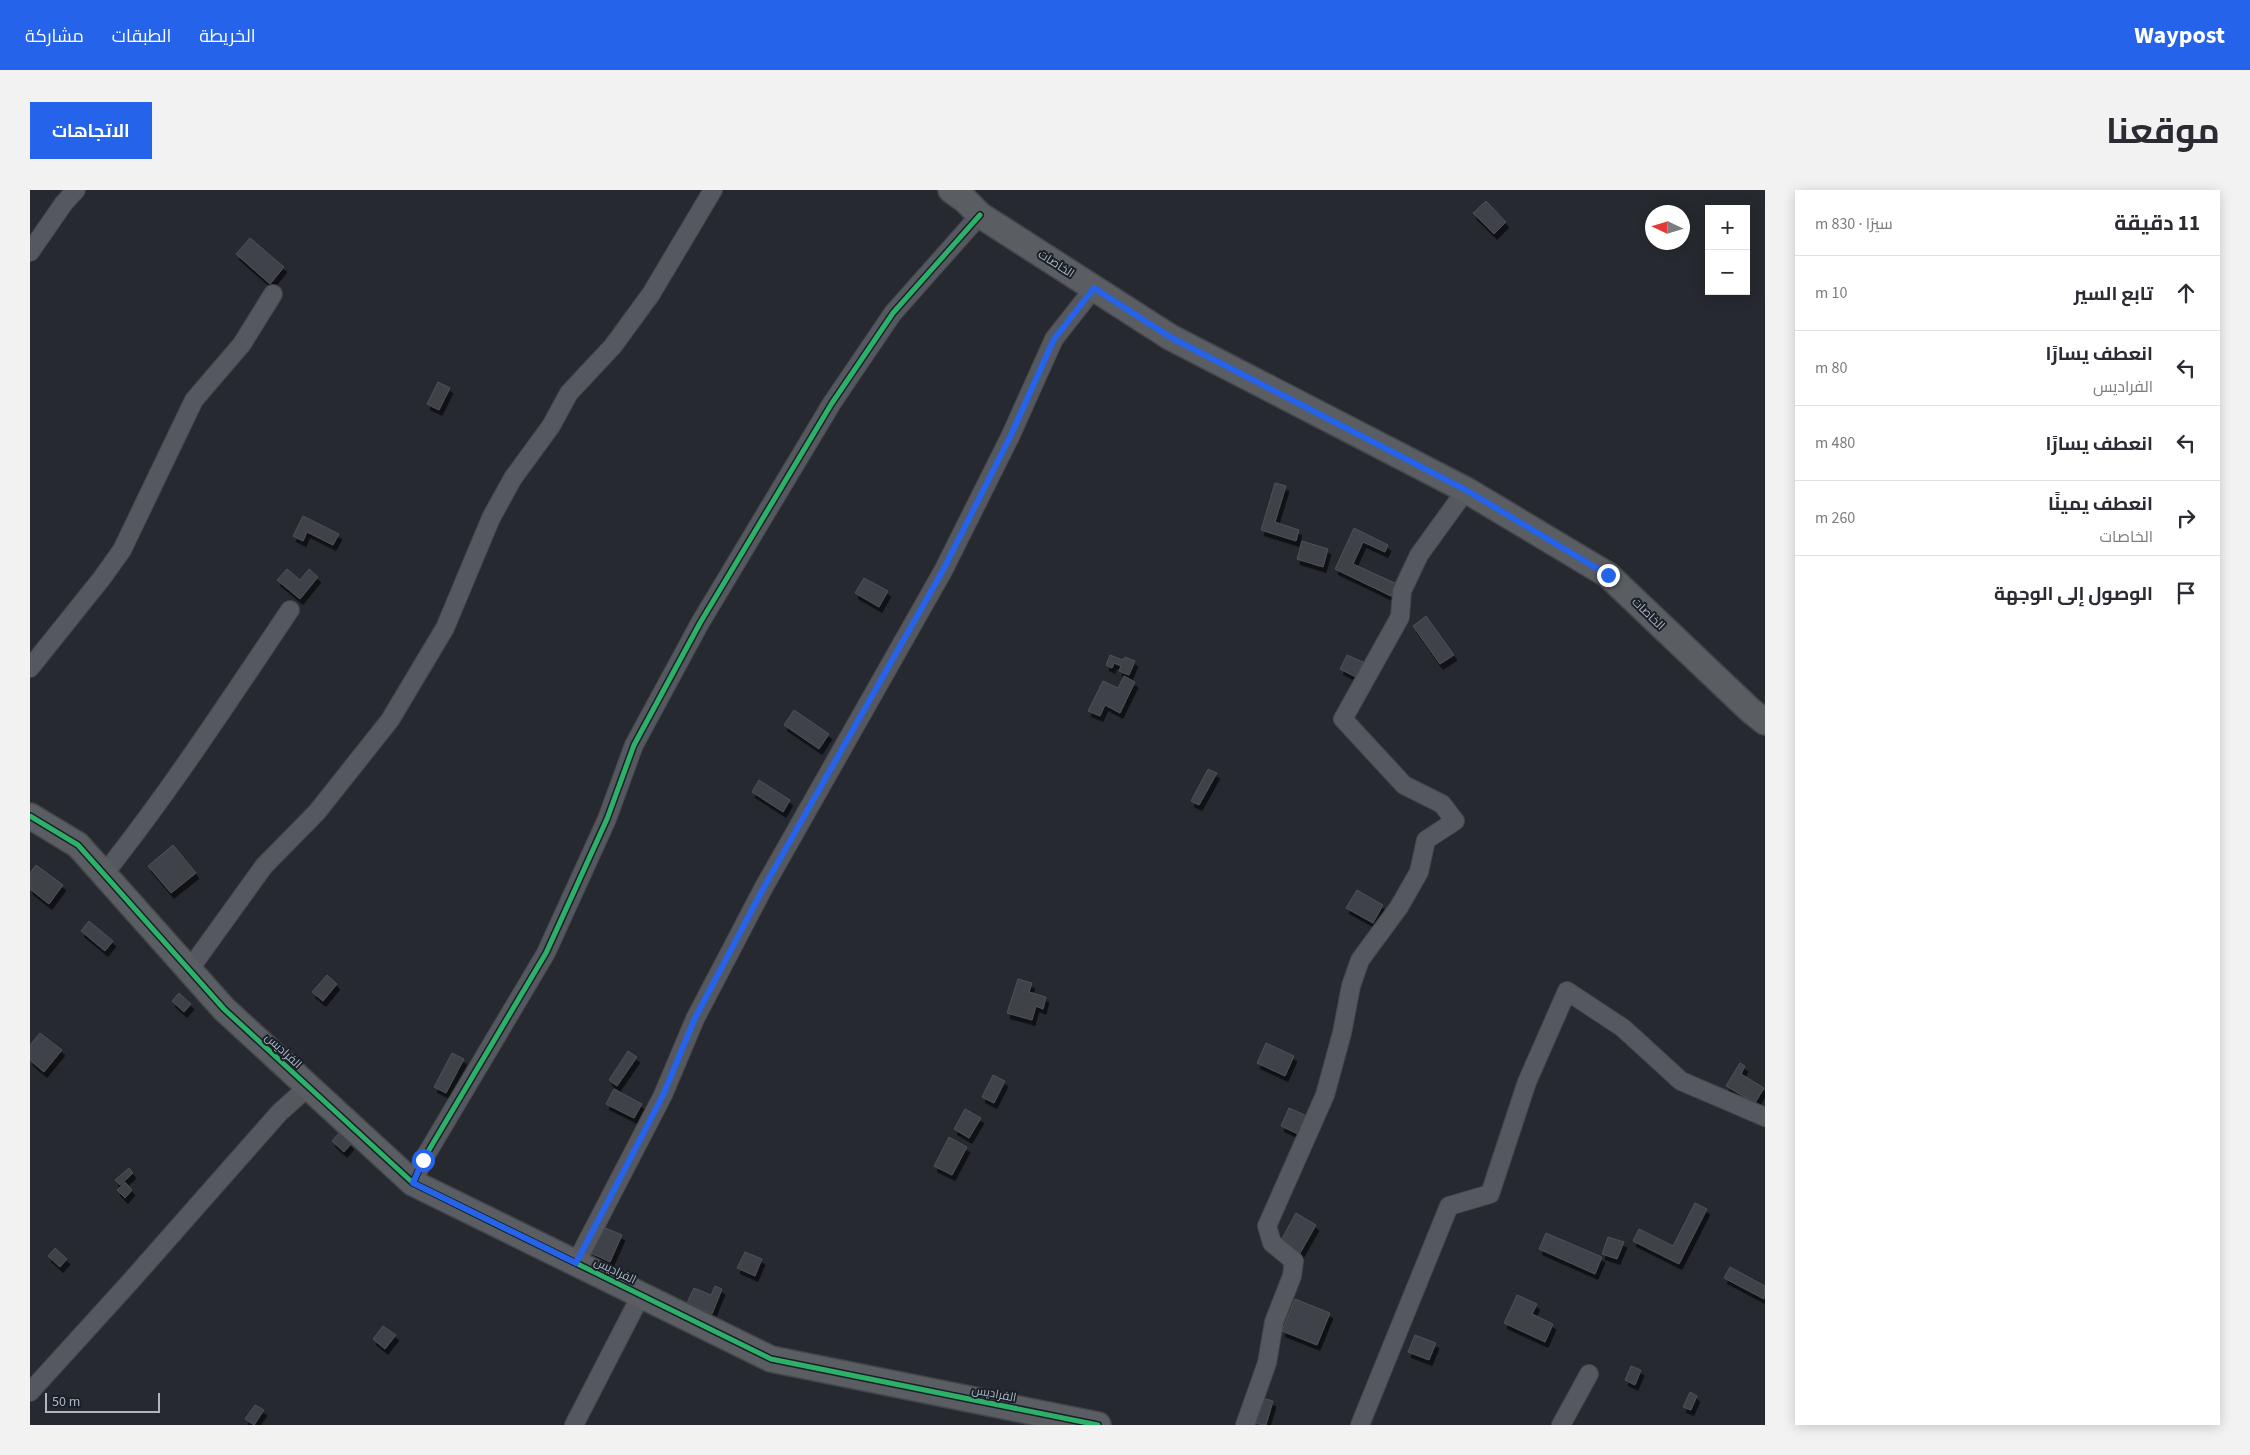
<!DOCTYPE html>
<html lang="ar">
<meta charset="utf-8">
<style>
:root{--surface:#fff;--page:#f2f2f3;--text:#2b2b33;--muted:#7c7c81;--line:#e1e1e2;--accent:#2563eb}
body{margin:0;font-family:"Source Sans 3",Cairo,sans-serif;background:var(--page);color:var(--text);direction:rtl}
.controls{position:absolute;right:15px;top:15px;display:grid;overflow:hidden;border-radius:0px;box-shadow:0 2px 12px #0003}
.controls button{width:45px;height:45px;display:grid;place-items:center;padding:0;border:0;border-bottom:1px solid var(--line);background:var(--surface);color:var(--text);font:25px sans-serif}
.compass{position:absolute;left:1615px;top:15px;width:45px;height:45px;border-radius:50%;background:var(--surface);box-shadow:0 2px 12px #0003;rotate:274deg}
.scale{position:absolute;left:15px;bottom:12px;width:115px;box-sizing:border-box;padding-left:5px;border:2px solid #afb6c1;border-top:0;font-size:14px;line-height:18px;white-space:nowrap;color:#afb6c1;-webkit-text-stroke:4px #1a2029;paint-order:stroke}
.stop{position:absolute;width:15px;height:15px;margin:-11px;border:4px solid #2563eb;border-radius:50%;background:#fff}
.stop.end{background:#2563eb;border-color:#fff;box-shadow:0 1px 5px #0008}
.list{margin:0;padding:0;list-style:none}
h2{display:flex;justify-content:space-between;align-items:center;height:65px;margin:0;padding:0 20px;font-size:21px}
h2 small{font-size:16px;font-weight:400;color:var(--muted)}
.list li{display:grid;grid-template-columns:32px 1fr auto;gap:15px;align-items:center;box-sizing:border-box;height:75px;padding:0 20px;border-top:1px solid var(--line)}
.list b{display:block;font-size:19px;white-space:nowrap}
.list p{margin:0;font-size:16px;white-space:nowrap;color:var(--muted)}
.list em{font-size:16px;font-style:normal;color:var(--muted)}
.icon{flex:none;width:28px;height:28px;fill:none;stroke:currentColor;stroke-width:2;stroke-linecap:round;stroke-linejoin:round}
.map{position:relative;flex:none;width:1735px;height:1235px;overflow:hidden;direction:ltr;border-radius:0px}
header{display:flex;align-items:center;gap:30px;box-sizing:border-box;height:70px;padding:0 25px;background:var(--accent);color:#fff}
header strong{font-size:24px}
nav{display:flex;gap:28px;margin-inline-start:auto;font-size:18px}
.intro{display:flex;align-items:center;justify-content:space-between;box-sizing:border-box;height:120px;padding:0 30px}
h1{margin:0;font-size:35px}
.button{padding:12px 22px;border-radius:0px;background:var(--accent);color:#fff;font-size:18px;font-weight:700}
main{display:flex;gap:30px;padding:0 30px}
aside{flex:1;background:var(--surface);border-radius:0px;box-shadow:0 2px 12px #0003}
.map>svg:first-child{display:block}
.building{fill:#404348;stroke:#4d5157;filter:url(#shadow)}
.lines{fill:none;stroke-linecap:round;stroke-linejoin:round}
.street-casing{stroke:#43464b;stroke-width:20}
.secondary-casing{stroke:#43464b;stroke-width:28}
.street{stroke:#55585f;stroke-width:18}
.secondary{stroke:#5a5d62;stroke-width:25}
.cycleway-casing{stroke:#1a2029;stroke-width:8}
.cycleway{stroke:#2db169;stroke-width:5}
.route{stroke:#2563eb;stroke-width:6}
.labels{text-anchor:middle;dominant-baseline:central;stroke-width:4;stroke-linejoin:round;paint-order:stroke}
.street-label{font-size:12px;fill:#afb6c1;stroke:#1a2029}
</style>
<header>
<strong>Waypost</strong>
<nav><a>الخريطة</a><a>الطبقات</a><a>مشاركة</a></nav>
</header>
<div class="intro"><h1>موقعنا</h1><a class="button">الاتجاهات</a></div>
<main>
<aside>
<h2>11 دقيقة<small>سيرًا · 830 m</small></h2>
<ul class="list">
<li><svg class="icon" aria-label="ahead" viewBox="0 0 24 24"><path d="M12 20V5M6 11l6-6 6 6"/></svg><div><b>تابع السير</b></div><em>10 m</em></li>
<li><svg class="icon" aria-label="left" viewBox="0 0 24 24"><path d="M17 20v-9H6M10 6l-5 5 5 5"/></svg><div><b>انعطف يسارًا</b><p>الفراديس</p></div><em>80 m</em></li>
<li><svg class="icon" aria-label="left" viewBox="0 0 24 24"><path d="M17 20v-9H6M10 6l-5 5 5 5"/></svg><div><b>انعطف يسارًا</b></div><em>480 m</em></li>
<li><svg class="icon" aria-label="right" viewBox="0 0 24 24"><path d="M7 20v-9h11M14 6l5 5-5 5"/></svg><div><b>انعطف يمينًا</b><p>الخاصات</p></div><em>260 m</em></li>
<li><svg class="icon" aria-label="arrive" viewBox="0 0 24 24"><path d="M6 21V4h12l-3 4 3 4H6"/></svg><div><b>الوصول إلى الوجهة</b></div></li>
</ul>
</aside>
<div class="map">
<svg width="1735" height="1235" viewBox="0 0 1735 1235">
<defs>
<filter id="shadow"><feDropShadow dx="3" dy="5.5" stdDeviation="0" flood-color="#0009"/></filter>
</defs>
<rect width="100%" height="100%" fill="#262a30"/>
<path class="building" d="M1456 11 1476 32 1464 44 1443 23Z
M220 48 254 77 240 94 206 64Z
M408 192 420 198 409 220 397 214Z
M1245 293 1256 296 1245 332 1269 340 1266 351 1231 340Z
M273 326 309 344 303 355 277 342 273 351 263 346Z
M1324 338 1358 355 1355 362 1333 352 1323 374 1367 394 1361 406 1305 379Z
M1272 351 1298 359 1293 377 1267 369Z
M257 379 270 390 279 379 288 387 270 409 247 390Z
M834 388 858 401 849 417 825 403Z
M1396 426 1424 465 1410 474 1383 436Z
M1080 465 1093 470 1095 467 1105 471 1099 485 1089 481 1091 476 1084 473 1082 478 1076 475Z
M1317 465 1333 472 1326 487 1310 479Z
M1094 486 1105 492 1090 523 1075 515 1070 526 1058 521 1073 491 1088 498Z
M764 520 799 544 789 559 754 535Z
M1178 579 1187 583 1169 615 1161 611Z
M729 590 760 610 753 622 722 602Z
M143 655 166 683 141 703 118 676Z
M6 675 33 695 19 714 0 699V683Z
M1327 700 1353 715 1343 733 1316 718Z
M59 731 83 751 75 761 51 741Z
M297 785 307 794 293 811 282 802Z
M988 789 1002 793 999 802 1016 807 1013 819 1006 816 1002 830 977 823Z
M149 803 161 814 154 822 142 811Z
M10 843 32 860 14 882 0 870V855Z
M1236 853 1264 866 1255 886 1227 873Z
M598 861 607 867 587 896 579 890Z
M422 863 434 869 416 903 404 897Z
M1710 873 1715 876 1711 884 1734 898 1725 913 1696 896Z
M963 885 975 891 964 913 952 907Z
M584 899 612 914 604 928 576 914Z
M1259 918 1279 927 1270 945 1251 936Z
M935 919 951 928 939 948 924 939Z
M309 943 321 954 314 962 302 951Z
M919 947 937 957 922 985 904 976Z
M99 978 103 983 90 995 85 990Z
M95 992 102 1000 95 1008 87 1000Z
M1665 1013 1677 1019 1649 1074 1603 1051 1609 1039 1643 1056Z
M1266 1023 1286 1035 1269 1065 1249 1054Z
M573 1037 592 1045 580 1072 561 1063Z
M1516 1043 1572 1067 1565 1084 1509 1059Z
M1578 1047 1594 1052 1587 1069 1572 1064Z
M25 1058 37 1069 30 1077 18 1066Z
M715 1062 732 1069 725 1086 707 1078Z
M1700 1077 1735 1096 1734 1109 1694 1088Z
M685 1096 692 1099 682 1124 657 1113 664 1098 681 1105Z
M1487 1105 1507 1114 1502 1124 1523 1134 1515 1152 1474 1133Z
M1265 1109 1300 1123 1287 1155 1252 1141Z
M353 1136 366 1145 355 1159 343 1149Z
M1385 1145 1406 1153 1399 1170 1378 1162Z
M1601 1176 1611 1180 1605 1195 1595 1190Z
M1660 1202 1667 1206 1661 1220 1653 1217Z
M1228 1207 1243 1211 1236 1235 1221 1233Z
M225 1215 234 1220 224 1235 215 1229Z"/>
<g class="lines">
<g class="street-casing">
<path id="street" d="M0 62 34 13 46 0
M0 478 72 388 92 360 164 210 212 154 243 104
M74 684C141 600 200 509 260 420
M159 780 234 676 287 622 360 530 415 438 461 328 483 288 521 236 539 203 583 156 621 104 683 0
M383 993 393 970 516 763 577 629 604 555 670 433 802 213 863 123 950 25
M546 1073 633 905 665 829 734 697 913 381 980 247 1024 149 1064 98
M0 1202 100 1092 250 922 278 897
M544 1235 611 1105
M1215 1235 1237 1173 1244 1132 1262 1086 1264 1071 1242 1053 1237 1036 1295 905 1312 843 1321 796 1330 770 1369 717 1389 682 1396 650 1425 631 1412 614 1374 595 1313 529 1370 427 1372 401 1389 365 1436 300
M1330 1235 1419 1016 1460 1004 1497 892 1537 801 1593 838 1651 891 1735 927
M1531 1235 1559 1184"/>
</g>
<g class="secondary-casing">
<path id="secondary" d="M921 0 935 10 950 25 1140 147 1436 300 1578 385 1720 520 1735 532
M0 626 48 655 194 819 383 993 741 1169 1068 1235"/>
</g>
<use href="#street" class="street"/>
<use href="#secondary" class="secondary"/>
<g class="cycleway-casing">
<path id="cycleway" d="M0 626 48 655 194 819 383 993 741 1169 1068 1235
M383 993 393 970 516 763 577 629 604 555 670 433 802 213 863 123 950 25"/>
</g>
<use href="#cycleway" class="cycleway"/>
</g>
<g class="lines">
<path class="route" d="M393 970 383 993 546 1073 633 905 665 828 734 697 913 380 980 247 1024 149 1064 98 1140 147 1436 300 1578 385"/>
</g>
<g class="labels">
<g class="street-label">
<text transform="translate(1026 74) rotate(33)">الخاصات</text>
<text transform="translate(1618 424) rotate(44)">الخاصات</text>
<text transform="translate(253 861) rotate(43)">الفراديس</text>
<text transform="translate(585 1081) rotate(26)">الفراديس</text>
<text transform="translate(964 1204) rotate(11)">الفراديس</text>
</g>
</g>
</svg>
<div class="controls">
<button>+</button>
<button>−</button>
</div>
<svg class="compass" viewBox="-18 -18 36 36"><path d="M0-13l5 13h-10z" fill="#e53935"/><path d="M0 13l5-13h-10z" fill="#7c7c81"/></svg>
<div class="scale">50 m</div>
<div class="stop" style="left:393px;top:970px"></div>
<div class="stop end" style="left:1578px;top:385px"></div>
</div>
</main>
